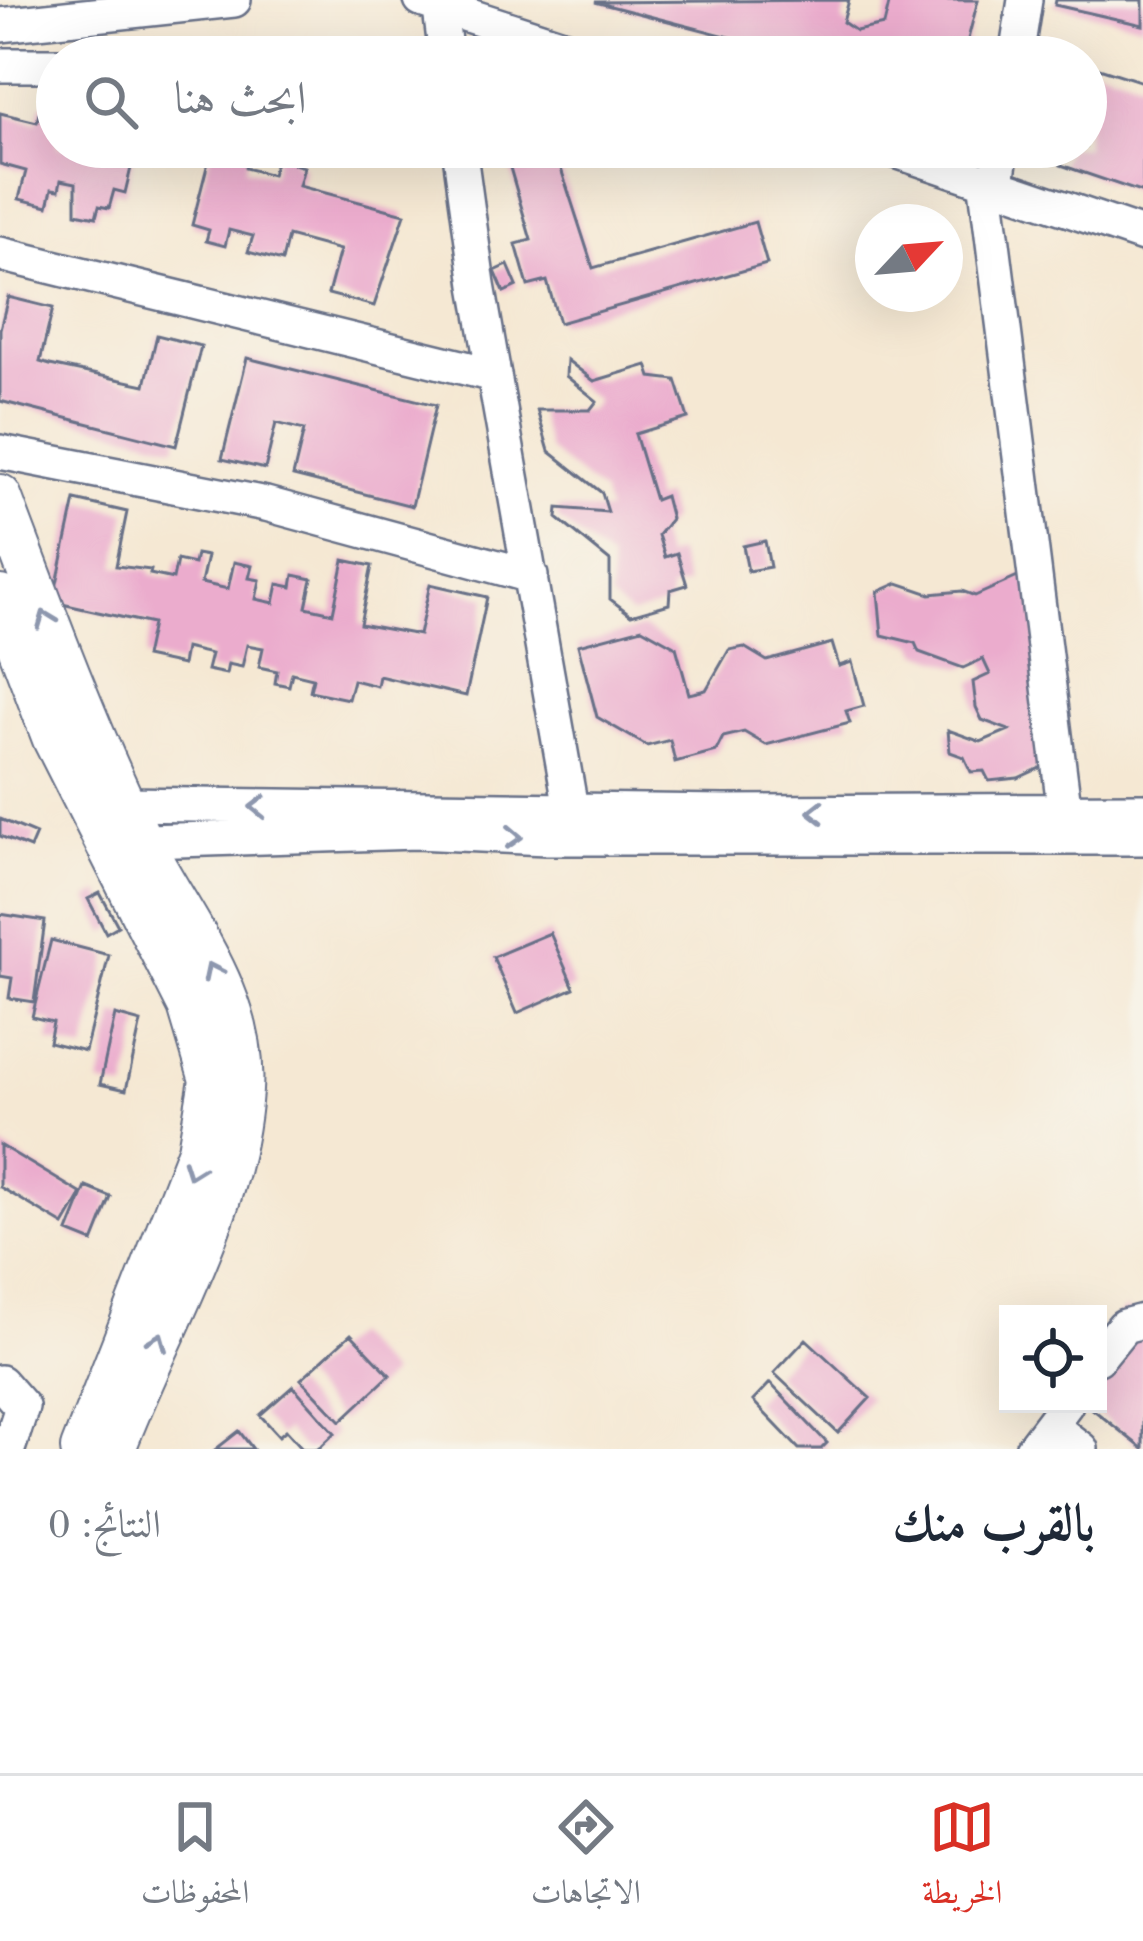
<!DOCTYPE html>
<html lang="ar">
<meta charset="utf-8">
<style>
:root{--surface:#fff;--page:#f2f2f3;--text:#1f2937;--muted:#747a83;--line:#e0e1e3;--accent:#d93025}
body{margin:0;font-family:"Old Standard TT",Amiri,serif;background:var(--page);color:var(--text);direction:rtl}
.controls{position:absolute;right:36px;bottom:36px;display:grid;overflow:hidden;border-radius:0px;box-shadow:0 12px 48px #0002}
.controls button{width:108px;height:108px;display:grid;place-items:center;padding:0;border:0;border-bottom:3px solid var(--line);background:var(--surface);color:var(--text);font:60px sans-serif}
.compass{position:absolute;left:855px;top:204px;width:108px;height:108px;border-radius:50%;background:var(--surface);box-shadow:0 12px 48px #0002;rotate:64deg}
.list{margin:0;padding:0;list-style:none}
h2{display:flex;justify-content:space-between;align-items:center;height:156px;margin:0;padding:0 48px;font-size:51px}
h2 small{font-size:39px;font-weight:400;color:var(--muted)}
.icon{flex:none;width:66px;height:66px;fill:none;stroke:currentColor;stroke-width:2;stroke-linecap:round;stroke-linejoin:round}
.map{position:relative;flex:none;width:1143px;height:1449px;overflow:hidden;direction:ltr}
.search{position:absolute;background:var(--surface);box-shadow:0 12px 48px #0002;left:36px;right:36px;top:36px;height:132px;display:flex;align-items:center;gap:30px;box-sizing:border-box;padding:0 42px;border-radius:66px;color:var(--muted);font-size:45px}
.sheet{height:324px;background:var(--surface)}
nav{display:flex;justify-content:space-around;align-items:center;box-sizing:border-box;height:168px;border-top:3px solid var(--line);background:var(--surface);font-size:33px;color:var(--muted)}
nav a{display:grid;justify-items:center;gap:6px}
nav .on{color:var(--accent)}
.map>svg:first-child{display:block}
.building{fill:#ebaccd}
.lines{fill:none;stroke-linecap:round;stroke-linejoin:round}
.minor-casing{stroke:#677087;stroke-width:38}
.major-casing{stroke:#677087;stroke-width:46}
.minor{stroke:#fff;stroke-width:33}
.major{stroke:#fff;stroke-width:42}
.oneway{stroke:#8d97ae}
</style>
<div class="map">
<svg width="1143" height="1449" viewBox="0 0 1143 1449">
<rect width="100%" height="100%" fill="#f7f3e8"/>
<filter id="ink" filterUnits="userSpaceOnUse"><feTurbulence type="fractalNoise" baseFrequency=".00833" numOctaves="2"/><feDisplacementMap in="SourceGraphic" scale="24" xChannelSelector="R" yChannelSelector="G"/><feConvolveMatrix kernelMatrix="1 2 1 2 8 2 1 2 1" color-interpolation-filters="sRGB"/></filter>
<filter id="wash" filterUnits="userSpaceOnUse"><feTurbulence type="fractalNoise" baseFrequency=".004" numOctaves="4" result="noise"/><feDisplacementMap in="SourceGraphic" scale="48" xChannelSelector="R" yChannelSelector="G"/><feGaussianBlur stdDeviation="2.7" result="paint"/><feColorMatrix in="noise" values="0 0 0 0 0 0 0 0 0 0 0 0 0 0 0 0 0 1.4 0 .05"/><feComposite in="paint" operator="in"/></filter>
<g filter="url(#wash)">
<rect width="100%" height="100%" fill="#f5e8d3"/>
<g id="blocks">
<path class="building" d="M849 0 843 22 856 31 884 25 890 0H978L967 43 987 57H807L595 2Z
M1056 0H1143V25L1055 5Z
M1093 66 1143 82V193L1061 165 1067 147H1086V88Z
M41 104 57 108V147H136L125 193 114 190 109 208 99 206 96 217 76 213V183L61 180 59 190 52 189 48 206 19 199 26 171 0 164V113L37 122Z
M212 147H251L245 168 272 175 279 147 297 152 294 164 304 167 299 186 405 214 374 306 328 294 340 250 288 236 282 261 248 252 253 236 229 230 225 246 206 241 209 230 192 225Z
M504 147H554L593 268 755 222 767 264 559 323 547 281 528 286 516 244 531 240Z
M508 265 517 286 504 292 495 271Z
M8 297 53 308 40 362 50 365 145 385 157 335 201 346 176 446 0 401V329Z
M247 358 436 405 412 506 293 476 304 430 276 423 265 469 222 459Z
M567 360 594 381 647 365 651 377 676 380 688 418 635 434 655 500 665 496 671 519 658 535 665 557 677 553 687 585 670 590 669 604 631 615 610 599V561L557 518 558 508 608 512 602 493 549 451 537 410H590L597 401 566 376Z
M75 500 127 512 116 566 151 570 150 574 173 579 177 560 194 564 196 554 207 556 201 583 228 589 234 562 252 566 249 578 260 580 256 599 274 603 278 584 292 587 294 575 312 579 306 607 333 613 344 560 372 566 360 624 419 635 430 584 487 597 466 696 379 676 377 686 353 680 348 699 310 691 313 678 292 673 289 686 275 683 277 671 259 667 263 648 247 645 242 667 228 664 226 674 207 670 211 654 185 648 182 665 145 657 152 624 53 602Z
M765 541 770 567 748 571 743 546Z
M1029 572 1053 762 1018 778 989 781 984 771 971 772 964 757 950 752 948 730 981 742 1009 730 982 720 976 707 973 682 990 674 983 659 963 668 919 652 915 643 882 635 878 592 898 583 930 594 962 591 975 596Z
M642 628 676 647 689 694 706 690 729 650 744 647 767 661 832 643 839 666 852 662 864 706 846 711 850 723 766 745 744 732 723 737 716 751 675 762 670 740 647 746 597 717 578 645Z
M0 819 36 834 30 848 0 836Z
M100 893 118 926 106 933 88 899Z
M0 914 45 921 34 1002 9 998 12 978 0 976Z
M550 933 574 988 517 1013 493 957Z
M51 940 109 955 85 1051 49 1042 53 1022 32 1017Z
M115 1015 141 1022 126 1090 100 1084Z
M0 1145 82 1194 64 1225 0 1187Z
M86 1187 111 1197 93 1242 68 1232Z
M1125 1308 1143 1323V1449L1086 1404H1098V1342Z
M351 1334 390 1375 341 1421 301 1379Z
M806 1339 870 1398 838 1433 774 1373Z
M770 1383 827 1443 821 1449H799L753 1401Z
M293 1386 335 1433 318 1449H303L286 1430 279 1436 260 1415Z
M239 1431 253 1449H216Z"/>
</g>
</g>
<g filter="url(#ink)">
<use href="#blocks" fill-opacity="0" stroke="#677087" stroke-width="3"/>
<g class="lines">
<g class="minor-casing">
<path id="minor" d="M421 0 596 57
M440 9 446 57
M0 25 234 0
M1016 57 1025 0
M0 65H57
M459 147 478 285 575 831
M884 147 1143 235
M985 179 1067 830
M997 183 1002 147
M0 254 494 375
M0 452 266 504 531 576
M101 808 124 804 725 812 1143 810
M117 842 416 832 547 838H1143
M1098 1358 1124 1326 1143 1321
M0 1382 22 1407 8 1449
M1051 1426 1081 1449
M1032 1449 1066 1404"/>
</g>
<g class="major-casing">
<path id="major" d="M0 496C43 610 85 723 137 833 177 916 248 993 241 1090 233 1215 157 1334 114 1449
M0 597 54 739 189 1006 211 1080 199 1150 82 1449"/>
</g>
<use href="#minor" class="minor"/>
<use href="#major" class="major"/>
</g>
<defs><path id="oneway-chevron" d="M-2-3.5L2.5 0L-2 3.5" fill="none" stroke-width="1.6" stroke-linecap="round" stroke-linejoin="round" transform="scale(3)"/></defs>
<g class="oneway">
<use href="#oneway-chevron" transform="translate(46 619) rotate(-111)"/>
<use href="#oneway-chevron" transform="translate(258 807) rotate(-179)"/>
<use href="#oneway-chevron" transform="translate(816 812) rotate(-180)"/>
<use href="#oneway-chevron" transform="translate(514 837) rotate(3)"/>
<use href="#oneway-chevron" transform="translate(212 971) rotate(-116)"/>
<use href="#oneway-chevron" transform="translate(192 1170) rotate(110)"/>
<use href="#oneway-chevron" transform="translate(158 1341) rotate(-68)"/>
</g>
</g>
</svg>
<div class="controls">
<button><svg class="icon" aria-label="locate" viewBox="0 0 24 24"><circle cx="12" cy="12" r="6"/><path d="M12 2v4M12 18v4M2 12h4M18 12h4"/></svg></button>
</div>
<svg class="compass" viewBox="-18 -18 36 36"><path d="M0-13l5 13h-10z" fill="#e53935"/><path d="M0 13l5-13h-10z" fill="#747a83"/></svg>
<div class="search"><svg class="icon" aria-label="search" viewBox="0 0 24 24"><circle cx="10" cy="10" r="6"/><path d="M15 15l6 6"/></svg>ابحث هنا</div>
</div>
<section class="sheet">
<h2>بالقرب منك<small>النتائج: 0</small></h2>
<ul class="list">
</ul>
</section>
<nav>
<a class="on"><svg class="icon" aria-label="map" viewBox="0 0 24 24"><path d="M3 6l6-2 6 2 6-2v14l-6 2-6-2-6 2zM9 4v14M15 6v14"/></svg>الخريطة</a>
<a><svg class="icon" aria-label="directions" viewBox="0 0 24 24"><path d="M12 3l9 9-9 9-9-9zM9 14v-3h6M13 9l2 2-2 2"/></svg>الاتجاهات</a>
<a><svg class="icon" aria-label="saved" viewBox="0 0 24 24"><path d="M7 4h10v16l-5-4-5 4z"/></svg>المحفوظات</a>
</nav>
